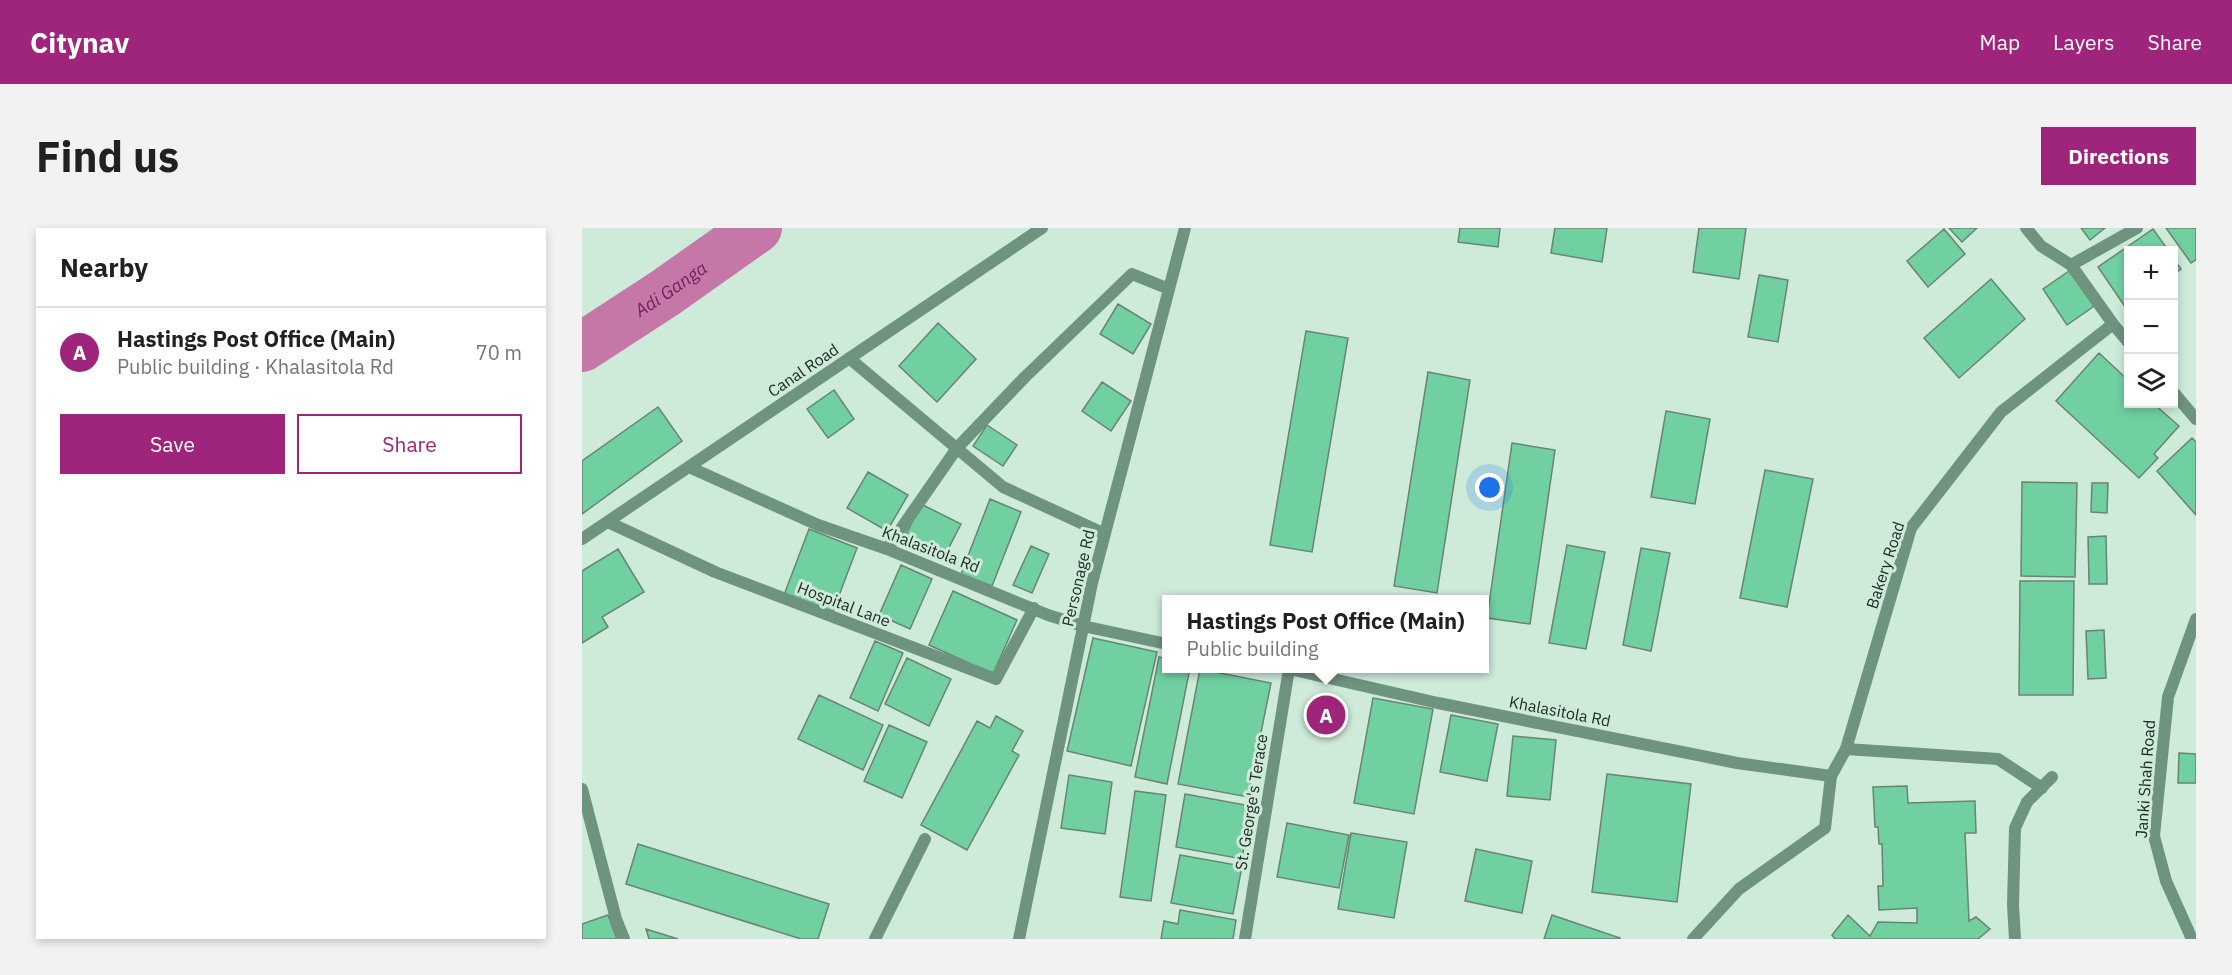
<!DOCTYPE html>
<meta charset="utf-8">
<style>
:root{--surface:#fff;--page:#f2f2f2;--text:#202124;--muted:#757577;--line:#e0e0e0;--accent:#9f247b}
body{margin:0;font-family:"IBM Plex Sans",sans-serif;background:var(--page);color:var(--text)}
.controls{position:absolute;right:18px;top:18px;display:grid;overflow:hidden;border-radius:0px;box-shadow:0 3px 9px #0003}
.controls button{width:54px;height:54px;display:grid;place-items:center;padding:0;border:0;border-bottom:2px solid var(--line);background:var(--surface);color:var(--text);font:30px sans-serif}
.you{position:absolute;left:908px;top:260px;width:21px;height:21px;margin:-15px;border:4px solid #fff;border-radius:50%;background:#1a73e8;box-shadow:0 0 0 9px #1a73e833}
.badge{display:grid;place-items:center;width:39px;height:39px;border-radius:50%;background:var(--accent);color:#fff;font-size:20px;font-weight:700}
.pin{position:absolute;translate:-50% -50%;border:3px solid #fff;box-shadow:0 2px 6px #0006}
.popup{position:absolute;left:580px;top:367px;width:327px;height:78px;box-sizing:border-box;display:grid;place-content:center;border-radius:0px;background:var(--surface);filter:drop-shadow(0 2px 4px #0005);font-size:20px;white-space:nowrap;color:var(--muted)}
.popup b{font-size:22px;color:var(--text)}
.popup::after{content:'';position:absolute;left:50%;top:100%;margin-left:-12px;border:12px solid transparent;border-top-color:var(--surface)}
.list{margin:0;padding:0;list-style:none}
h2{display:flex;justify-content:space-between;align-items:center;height:78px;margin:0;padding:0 24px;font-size:26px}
h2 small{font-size:20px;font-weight:400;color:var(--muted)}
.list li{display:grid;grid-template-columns:39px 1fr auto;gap:18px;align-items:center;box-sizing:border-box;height:90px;padding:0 24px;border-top:2px solid var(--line)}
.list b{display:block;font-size:22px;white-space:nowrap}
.list p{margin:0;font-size:20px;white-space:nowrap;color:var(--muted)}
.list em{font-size:20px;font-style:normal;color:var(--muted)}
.actions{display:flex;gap:12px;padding:18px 24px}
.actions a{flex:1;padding:14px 0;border:2px solid var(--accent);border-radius:0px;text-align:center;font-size:21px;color:var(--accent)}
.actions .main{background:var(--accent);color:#fff}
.icon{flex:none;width:33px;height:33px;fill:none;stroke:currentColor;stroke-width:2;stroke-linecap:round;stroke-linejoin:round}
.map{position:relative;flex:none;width:1614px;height:711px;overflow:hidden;border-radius:0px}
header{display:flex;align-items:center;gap:36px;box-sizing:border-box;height:84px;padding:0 30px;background:var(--accent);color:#fff}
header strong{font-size:28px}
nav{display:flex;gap:33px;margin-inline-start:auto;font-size:21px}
.intro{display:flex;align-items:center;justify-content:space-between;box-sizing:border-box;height:144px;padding:0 36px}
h1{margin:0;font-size:42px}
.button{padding:15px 27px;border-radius:0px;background:var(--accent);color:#fff;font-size:21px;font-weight:700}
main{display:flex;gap:36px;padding:0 36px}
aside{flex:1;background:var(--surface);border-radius:0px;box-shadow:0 3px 9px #0003}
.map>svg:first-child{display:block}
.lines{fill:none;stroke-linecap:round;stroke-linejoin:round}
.river{stroke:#c577a8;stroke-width:50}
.building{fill:#70d0a0;stroke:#698475;stroke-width:1.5}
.lane{stroke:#6e937f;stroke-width:12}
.street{stroke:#6e937f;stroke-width:12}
.labels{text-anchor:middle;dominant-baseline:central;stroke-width:6;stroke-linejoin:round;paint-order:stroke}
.street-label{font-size:16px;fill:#202b25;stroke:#ceebda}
.water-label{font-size:18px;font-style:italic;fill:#781b5c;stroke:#ceebda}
</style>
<header>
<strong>Citynav</strong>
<nav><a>Map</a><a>Layers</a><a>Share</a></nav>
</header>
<div class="intro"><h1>Find us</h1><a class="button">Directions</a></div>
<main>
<aside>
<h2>Nearby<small></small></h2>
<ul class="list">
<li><span class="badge">A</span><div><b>Hastings Post Office (Main)</b><p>Public building · Khalasitola Rd</p></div><em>70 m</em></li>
</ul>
<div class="actions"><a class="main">Save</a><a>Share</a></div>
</aside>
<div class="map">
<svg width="1614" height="711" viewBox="0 0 1614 711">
<rect width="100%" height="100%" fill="#ceebda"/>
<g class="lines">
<path class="river" id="s1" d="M0 119 83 65 175 0"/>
</g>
<path class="building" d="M878 0H918L916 19 876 14Z
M973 0H1025L1020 34 969 25Z
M1117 0H1164L1157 51 1111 44Z
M1367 0H1395L1380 14Z
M1499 0H1523L1508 12Z
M1584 0H1614V32L1609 35Z
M1362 1 1383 26 1346 59 1325 33Z
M1571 1 1586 22H1546V83L1516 39Z
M1592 31 1599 41 1592 46Z
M1490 41 1515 76 1485 97 1461 61Z
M1177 47 1206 52 1196 114 1166 109Z
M1409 51 1443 91 1377 150 1342 110Z
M536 76 569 96 551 126 518 106Z
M356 95 394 131 355 174 317 138Z
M724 103 766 110 730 324 688 317Z
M1517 125 1546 152V176H1572L1597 198 1572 226 1576 230 1557 250 1474 173Z
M846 144 888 152 855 365 812 358Z
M520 154 549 173 529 203 500 183Z
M252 162 272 191 246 210 225 181Z
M76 179 100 213 0 286V233Z
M1084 183 1128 191 1113 276 1069 269Z
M405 197 435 217 421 238 391 218Z
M1610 210 1614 214V287L1575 243Z
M930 215 973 222 948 396 905 390Z
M1183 242 1231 251 1205 379 1158 370Z
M286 244 326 267 305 303 265 280Z
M1440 254 1495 255 1493 349 1439 348Z
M1510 255H1526L1525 285 1509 284Z
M408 271 439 284 410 358 379 346Z
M339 276 379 296 361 331 322 311Z
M227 301 275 320 250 386 202 367Z
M1524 308 1525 356H1507L1506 309Z
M985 317 1023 324 1004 421 967 415Z
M449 318 467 326 450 365 431 357Z
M1059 320 1088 325 1069 423 1041 417Z
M36 321 62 364 20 389 26 399 0 415V343Z
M319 337 350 351 328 401 297 387Z
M1438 353H1492L1491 467H1437Z
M371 363 435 392 411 446 347 417Z
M1522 402 1524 450 1506 451 1504 403Z
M511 410 575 424 549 538 485 523Z
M293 413 321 425 296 483 268 470Z
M577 429 585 431V440H608L585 556 553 549Z
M325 430 369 451 347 498 303 476Z
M618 441 689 455 666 569 596 556Z
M237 467 301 497 281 542 216 511Z
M791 470 851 481 832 586 772 575Z
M869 487 916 496 905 553 858 544Z
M414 488 441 503 430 523 437 527 385 622 339 597 395 493 408 500Z
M307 497 345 514 320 570 282 553Z
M931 508 974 512 968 572 925 568Z
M1597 525 1614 526V555H1596Z
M1025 546 1109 556 1095 674 1010 664Z
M487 547 530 554 523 606 479 600Z
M1325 558 1326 575 1393 573 1394 605H1383L1387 693 1394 689 1408 701 1396 711H1253L1250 707 1266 687 1288 708 1296 694 1335 695V680L1297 682 1296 658H1301L1300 616H1297L1296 599H1293L1291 559Z
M553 563 584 567 569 673 538 669Z
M603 566 669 578 660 631 594 619Z
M705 595 767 607 757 660 695 649Z
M769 605 825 614 812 690 756 681Z
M56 616 247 676 236 711H219L44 656Z
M894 621 950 633 940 685 883 673Z
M598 627 660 638 651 686 589 675Z
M598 682 654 692 651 711H579L582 693 596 696Z
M26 687 35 711H0V696Z
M970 687 1038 710V711H962Z
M64 701 96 711H67Z"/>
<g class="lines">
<path class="lane" d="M1264 521 1416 531 1460 560
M293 711 343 611
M1433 711 1431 677 1433 600 1445 574 1470 549"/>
<path class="street" d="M1444 0 1459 18 1489 37
M1531 96 1546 114
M267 130 421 259 523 306
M1592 165 1614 191
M107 239 236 297 305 321 466 387 501 398 585 416
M26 294 133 344 414 451 452 380
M0 311 460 0
M305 321 375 220 442 150 550 46 587 61
M703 440 856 475 1155 535 1249 548
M0 561 34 691 42 711
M437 711 510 355 603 0
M663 711 707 441
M1111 711 1157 661 1243 600 1249 548 1264 521 1329 300 1419 184 1531 96 1489 37 1555 0
M1610 711 1584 653 1572 608 1586 469 1614 391"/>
</g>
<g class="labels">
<g class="street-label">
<text transform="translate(221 142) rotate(-34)">Canal Road</text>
<text transform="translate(349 321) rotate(21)">Khalasitola Rd</text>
<text transform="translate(1303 337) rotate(-72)">Bakery Road</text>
<text transform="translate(496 350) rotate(-77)">Personage Rd</text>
<text transform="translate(262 376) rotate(21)">Hospital Lane</text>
<text transform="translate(978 483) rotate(11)">Khalasitola Rd</text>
<text transform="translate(1563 551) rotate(-86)">Janki Shah Road</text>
<text transform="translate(669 574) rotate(-81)">St. George's Terace</text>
</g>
<g class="water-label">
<text stroke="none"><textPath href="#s1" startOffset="106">Adi Ganga</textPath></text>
</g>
</g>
</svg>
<div class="controls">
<button>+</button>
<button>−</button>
<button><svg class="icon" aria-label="layers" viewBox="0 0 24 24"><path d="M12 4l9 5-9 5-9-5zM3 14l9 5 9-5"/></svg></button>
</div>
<div class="you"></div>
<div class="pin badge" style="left:744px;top:487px">A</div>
<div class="popup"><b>Hastings Post Office (Main)</b>Public building</div>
</div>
</main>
